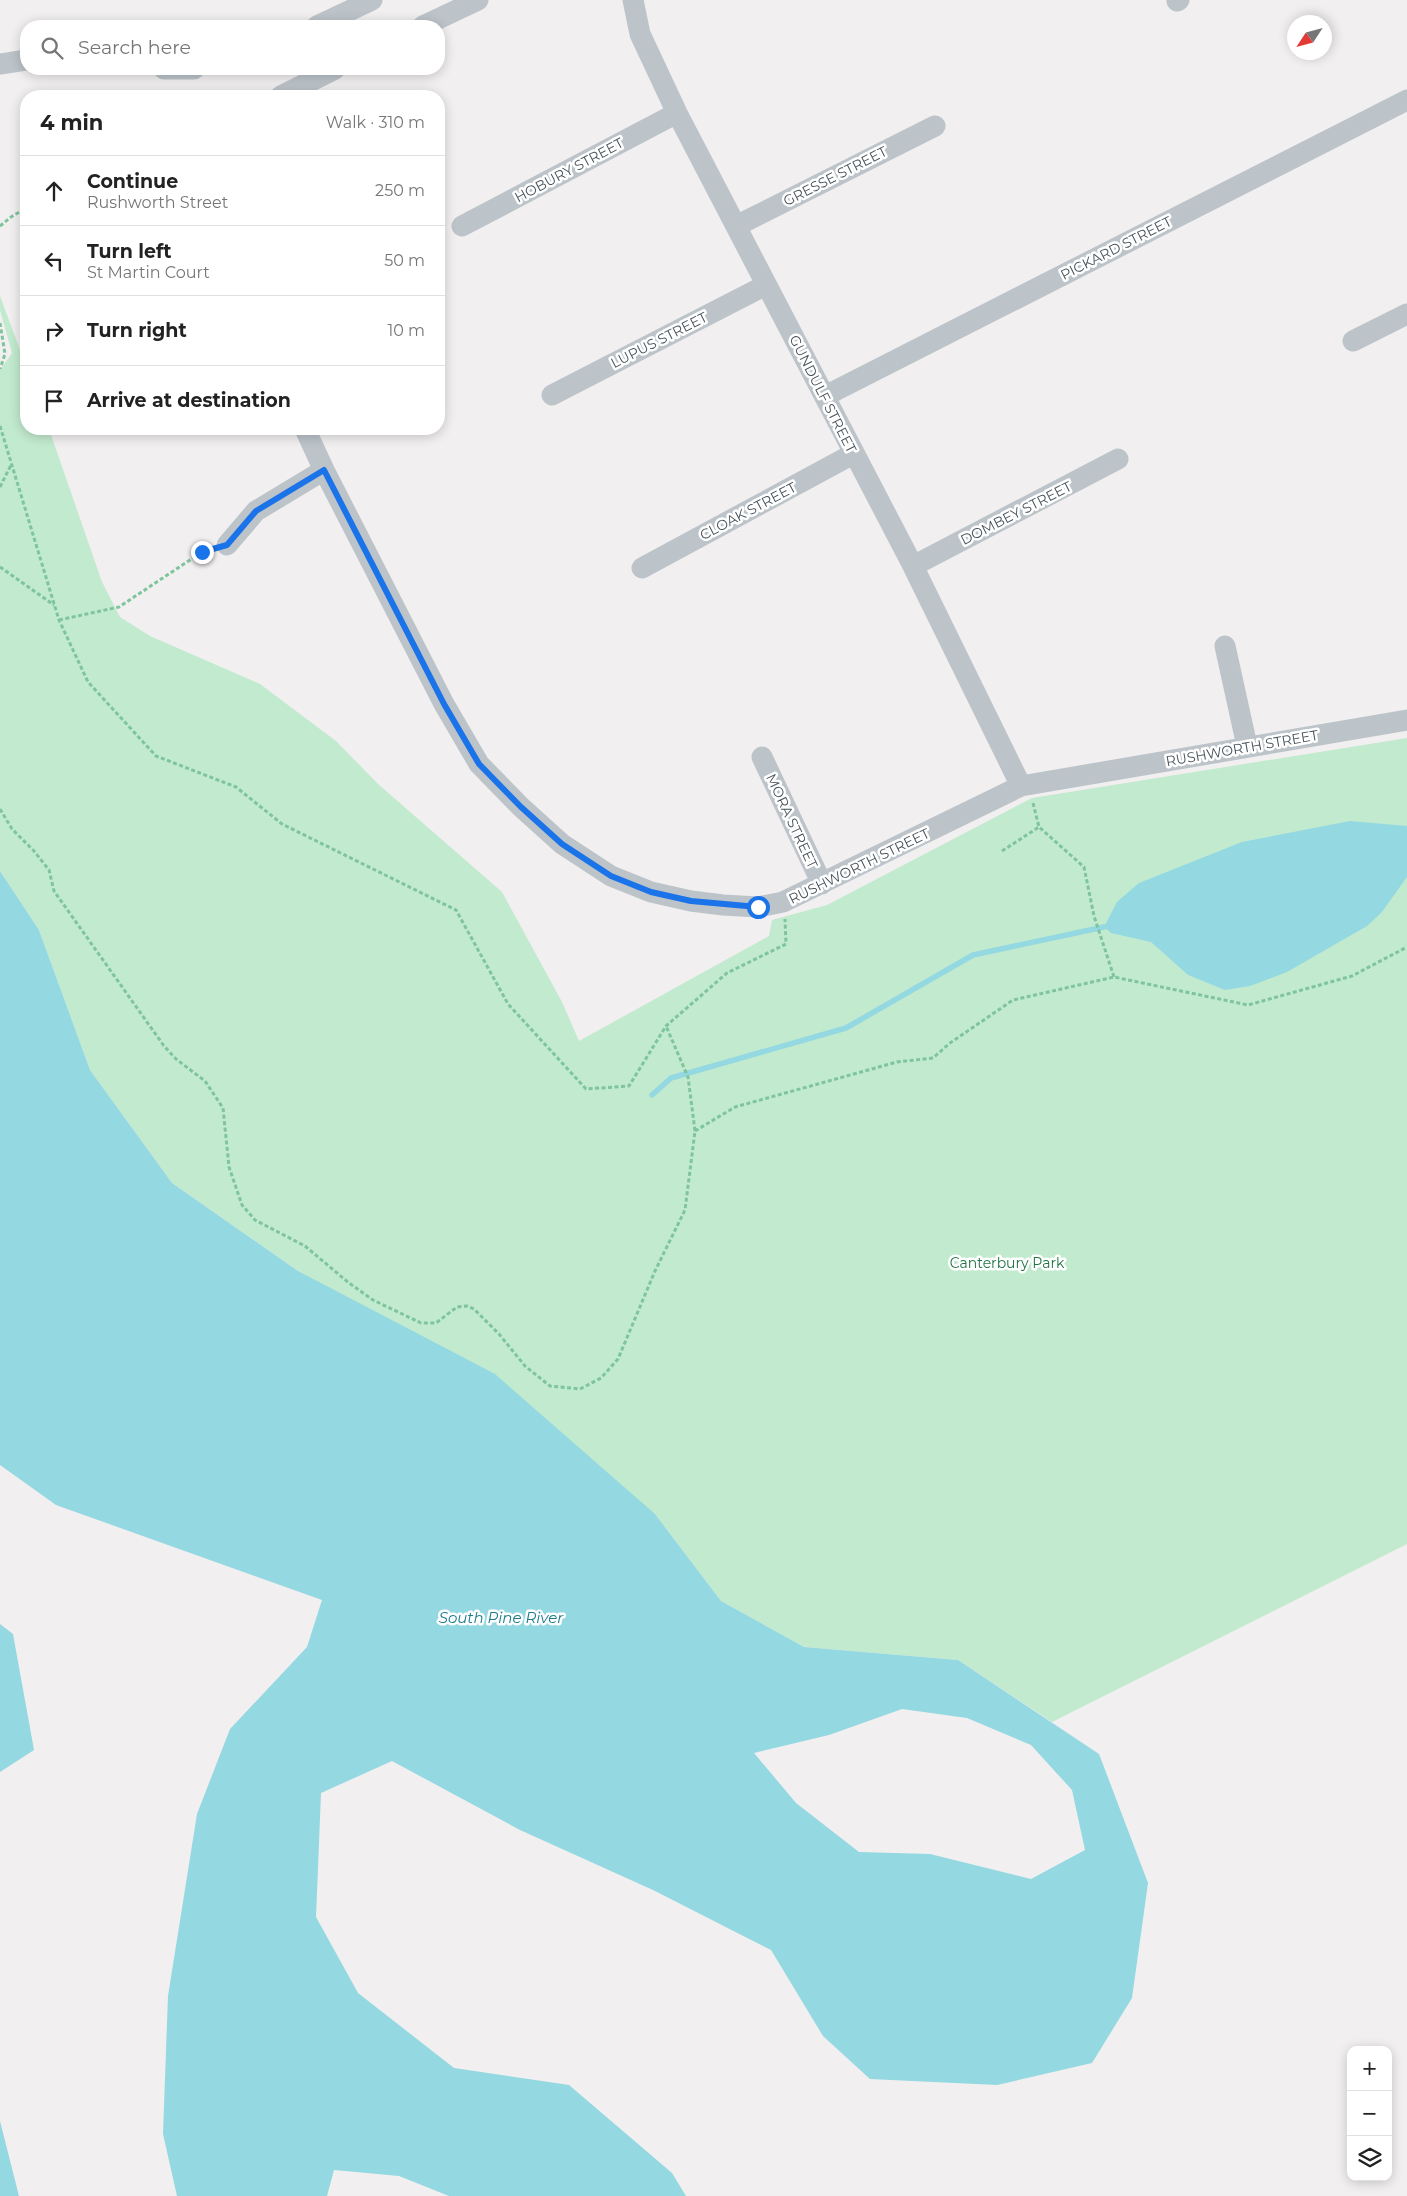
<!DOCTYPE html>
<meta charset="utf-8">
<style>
:root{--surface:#fff;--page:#f6f6f6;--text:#222;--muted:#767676;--line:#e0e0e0}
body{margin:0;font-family:Montserrat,sans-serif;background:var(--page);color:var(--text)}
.controls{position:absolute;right:15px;bottom:15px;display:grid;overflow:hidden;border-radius:10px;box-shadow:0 2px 12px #0003}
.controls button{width:45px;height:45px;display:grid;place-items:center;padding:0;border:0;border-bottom:1px solid var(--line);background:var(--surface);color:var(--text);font:25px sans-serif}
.compass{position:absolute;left:1287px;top:15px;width:45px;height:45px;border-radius:50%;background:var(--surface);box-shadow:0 2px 12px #0003;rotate:234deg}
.stop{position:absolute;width:15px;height:15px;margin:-11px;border:4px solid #1a73e8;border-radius:50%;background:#fff}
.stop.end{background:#1a73e8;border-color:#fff;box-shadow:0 1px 5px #0008}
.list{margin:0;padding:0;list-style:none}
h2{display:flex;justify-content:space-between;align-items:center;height:65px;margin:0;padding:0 20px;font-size:21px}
h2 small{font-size:16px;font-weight:400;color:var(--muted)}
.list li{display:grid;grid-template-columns:32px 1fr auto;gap:15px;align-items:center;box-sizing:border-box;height:70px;padding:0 20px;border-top:1px solid var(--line)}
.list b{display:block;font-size:19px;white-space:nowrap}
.list p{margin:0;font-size:16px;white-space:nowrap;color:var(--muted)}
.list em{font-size:16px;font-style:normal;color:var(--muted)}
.icon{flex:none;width:28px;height:28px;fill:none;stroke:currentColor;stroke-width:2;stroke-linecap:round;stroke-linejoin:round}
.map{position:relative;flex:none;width:1407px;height:2196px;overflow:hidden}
.search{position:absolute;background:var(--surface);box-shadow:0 2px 12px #0003;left:20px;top:20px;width:425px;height:55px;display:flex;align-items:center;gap:12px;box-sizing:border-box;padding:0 18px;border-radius:20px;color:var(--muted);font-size:19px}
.panel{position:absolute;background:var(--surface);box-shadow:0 2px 12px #0003;left:20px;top:90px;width:425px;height:345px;border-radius:20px}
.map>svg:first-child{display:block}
.green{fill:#c2eace}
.water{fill:#94d8e2;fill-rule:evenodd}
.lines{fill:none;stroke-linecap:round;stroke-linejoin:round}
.stream{stroke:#94d8e2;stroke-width:5.5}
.path{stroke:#7ec49c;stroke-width:3;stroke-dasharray:4 2.5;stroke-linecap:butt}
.minor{stroke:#bcc4ca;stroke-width:21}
.route{stroke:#1a73e8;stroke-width:6}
.labels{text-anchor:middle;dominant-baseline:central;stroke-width:5;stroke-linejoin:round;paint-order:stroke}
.street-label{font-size:14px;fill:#49535a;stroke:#fff}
.park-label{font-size:14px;fill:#217344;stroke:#fff}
.water-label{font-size:15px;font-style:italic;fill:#1b7d8b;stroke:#fff}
</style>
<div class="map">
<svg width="1407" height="2196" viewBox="0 0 1407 2196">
<rect width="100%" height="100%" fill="#f1efef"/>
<path class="green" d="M0 296 26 366V429H49L102 582 120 617 150 636 260 684 336 741 378 784 502 892 562 1002 579 1041 769 936 772 920 827 905 1032 798 1407 738V1544L1052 1722 958 1660 804 1647 721 1601 655 1514 298 1271 172 1183 90 1070 39 930 0 871V370L12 353 0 310Z"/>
<path class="water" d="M1350 821 1407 826V877L1382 912 1367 926 1287 972 1250 986 1225 990 1188 975 1151 942 1111 933 1104 927 1117 902 1139 883 1242 842Z
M0 871 39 930 90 1070 172 1183 298 1271 495 1374 655 1514 721 1601 804 1647 958 1660 1099 1754 1148 1883 1132 1998 1092 2063 997 2085 870 2079 823 2036 771 1950 653 1890 520 1830 392 1761 321 1793 316 1917 358 1993 454 2068 569 2085 672 2173 686 2196H449L399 2176 334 2170 327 2196H177L163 2134 168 1996 197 1814 230 1729 307 1647 322 1600 56 1505 0 1465ZM902 1709 967 1718 1031 1745 1072 1790 1085 1850 1031 1879 930 1854 859 1852 796 1803 754 1753 829 1735Z
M0 1624 13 1634 34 1750 0 1772Z
M0 2121 19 2196H0Z"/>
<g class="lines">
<path class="stream" d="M652 1095 671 1078 846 1028 973 955 1104 927"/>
<path class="path" d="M0 226 11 217 26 208
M0 323 5 354 0 369
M0 426 59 620 88 682 156 756 236 787 282 824 456 910 508 1004 586 1089 629 1086 666 1026 727 973 786 944 785 919
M0 487 11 465
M0 567 54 605
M59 620 119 607 202 552 210 550
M1033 803 1039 827 1084 867 1094 916 1114 977
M0 809 12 829 34 851 49 870 54 891 164 1046 176 1059 205 1081 223 1108 229 1167 242 1205 255 1220 305 1246 349 1283 373 1300 421 1323H436L457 1307 467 1306 474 1309 499 1334 525 1366 550 1386 580 1389 601 1378 618 1359 655 1271 685 1210 695 1131 688 1077 666 1026
M1002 851 1039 827
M695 1131 735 1107 897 1062 933 1058 950 1043 1013 1000 1114 977 1248 1005 1352 976 1407 947"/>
<path class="minor" d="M633 0 640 34 677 113 913 566 1021 786
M1177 1 1179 0
M317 26 372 0
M423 26 478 0
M0 64 26 60
M164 69H194
M281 96 335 69
M462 226 677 113
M736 226 935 126
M1353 341 1407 314
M552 395 766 285
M825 396 1407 100
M305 429 324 470 444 704 479 764 521 807 562 844 611 876 651 892 691 901 723 905 758 907 783 902 1021 786 1407 720
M227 545 256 511 324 470
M913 566 1118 459
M642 568 853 454
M1225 646 1247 746
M762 757 822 884"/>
</g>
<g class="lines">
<path class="route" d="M202 552 227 545 256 511 324 470 444 704 479 764 521 807 562 844 611 876 651 892 691 901 758 907"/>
</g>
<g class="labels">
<g class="street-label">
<text transform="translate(569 170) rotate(-28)">HOBURY STREET</text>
<text transform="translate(835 176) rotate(-27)">GRESSE STREET</text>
<text transform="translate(1116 248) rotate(-27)">PICKARD STREET</text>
<text transform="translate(659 340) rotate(-27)">LUPUS STREET</text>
<text transform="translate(823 394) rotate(63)">GUNDULF STREET</text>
<text transform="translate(748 511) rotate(-28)">CLOAK STREET</text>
<text transform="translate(1016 513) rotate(-27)">DOMBEY STREET</text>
<text transform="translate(1242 748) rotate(-10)">RUSHWORTH STREET</text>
<text transform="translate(792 821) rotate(65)">MORA STREET</text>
<text transform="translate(859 866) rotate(-26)">RUSHWORTH STREET</text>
</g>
<g class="park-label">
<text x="1007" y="1263">Canterbury Park</text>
</g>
<g class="water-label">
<text x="501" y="1617">South Pine River</text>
</g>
</g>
</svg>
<div class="controls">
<button>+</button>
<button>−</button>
<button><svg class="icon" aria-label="layers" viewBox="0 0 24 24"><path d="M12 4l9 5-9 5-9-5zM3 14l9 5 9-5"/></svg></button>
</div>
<svg class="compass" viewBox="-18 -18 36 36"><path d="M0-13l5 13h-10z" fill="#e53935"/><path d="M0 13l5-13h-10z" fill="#767676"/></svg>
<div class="stop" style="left:758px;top:907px"></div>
<div class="stop end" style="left:202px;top:552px"></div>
<div class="search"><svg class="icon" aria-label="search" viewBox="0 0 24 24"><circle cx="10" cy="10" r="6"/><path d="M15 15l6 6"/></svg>Search here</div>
<section class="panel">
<h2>4 min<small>Walk · 310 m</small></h2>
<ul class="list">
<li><svg class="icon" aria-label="ahead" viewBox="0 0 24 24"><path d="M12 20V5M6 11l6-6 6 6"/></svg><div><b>Continue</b><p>Rushworth Street</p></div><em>250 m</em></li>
<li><svg class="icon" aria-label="left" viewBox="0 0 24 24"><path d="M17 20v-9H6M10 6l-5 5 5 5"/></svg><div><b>Turn left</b><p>St Martin Court</p></div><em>50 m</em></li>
<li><svg class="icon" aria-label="right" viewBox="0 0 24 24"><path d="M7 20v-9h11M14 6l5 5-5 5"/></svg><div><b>Turn right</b></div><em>10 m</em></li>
<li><svg class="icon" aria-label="arrive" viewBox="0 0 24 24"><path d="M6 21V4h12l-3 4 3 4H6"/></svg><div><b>Arrive at destination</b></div></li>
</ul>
</section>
</div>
